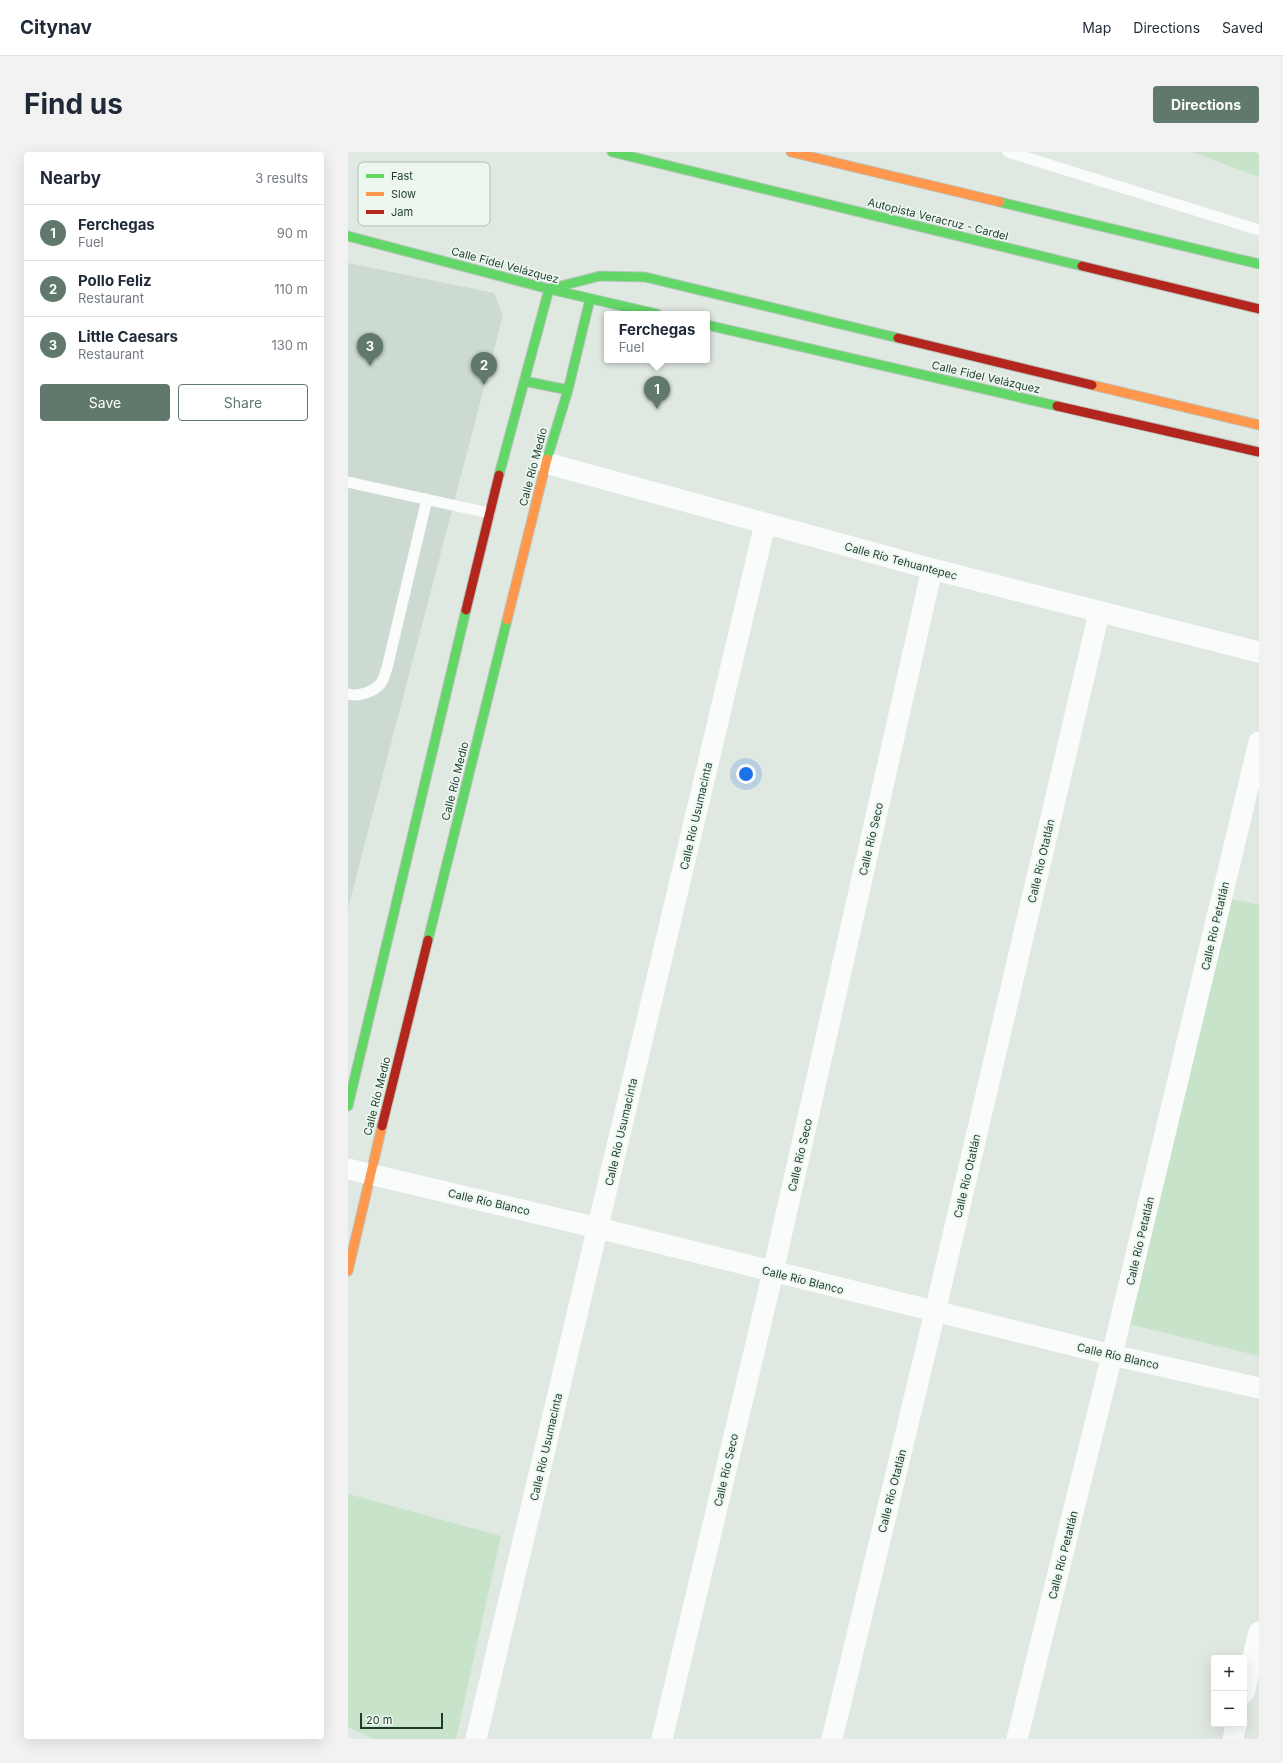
<!DOCTYPE html>
<meta charset="utf-8">
<style>
:root{--surface:#fff;--page:#f2f2f3;--text:#1f2937;--muted:#747a83;--line:#e0e1e3;--accent:#61786c}
body{margin:0;font-family:Inter,sans-serif;background:var(--page);color:var(--text)}
.controls{position:absolute;right:12px;bottom:12px;display:grid;overflow:hidden;border-radius:4px;box-shadow:0 4px 16px #0002}
.controls button{width:36px;height:36px;display:grid;place-items:center;padding:0;border:0;border-bottom:1px solid var(--line);background:var(--surface);color:var(--text);font:20px sans-serif}
.scale{position:absolute;left:12px;bottom:10px;width:83px;box-sizing:border-box;padding-left:4px;border:2px solid #1d3c2c;border-top:0;font-size:11px;line-height:14px;white-space:nowrap;color:#1d3c2c;-webkit-text-stroke:3px #edf7f0;paint-order:stroke}
.you{position:absolute;left:398px;top:622px;width:14px;height:14px;margin:-10px;border:3px solid #fff;border-radius:50%;background:#1a73e8;box-shadow:0 0 0 6px #1a73e833}
.badge{display:grid;place-items:center;width:26px;height:26px;border-radius:50%;background:var(--accent);color:#fff;font-size:13px;font-weight:700}
.pin{position:absolute;translate:-50% -33px;filter:drop-shadow(0 1px 2px #0008)}
.pin::after{content:'';position:absolute;top:21px;width:14px;height:12px;background:inherit;clip-path:polygon(0 0,100% 0,50% 100%)}
.popup{position:absolute;left:256px;top:159px;width:106px;height:52px;box-sizing:border-box;display:grid;place-content:center;border-radius:4px;background:var(--surface);filter:drop-shadow(0 1px 3px #0005);font-size:13px;white-space:nowrap;color:var(--muted)}
.popup b{font-size:15px;color:var(--text)}
.popup::after{content:'';position:absolute;left:50%;top:100%;margin-left:-8px;border:8px solid transparent;border-top-color:var(--surface)}
.list{margin:0;padding:0;list-style:none}
h2{display:flex;justify-content:space-between;align-items:center;height:52px;margin:0;padding:0 16px;font-size:17px}
h2 small{font-size:13px;font-weight:400;color:var(--muted)}
.list li{display:grid;grid-template-columns:26px 1fr auto;gap:12px;align-items:center;box-sizing:border-box;height:56px;padding:0 16px;border-top:1px solid var(--line)}
.list b{display:block;font-size:15px;white-space:nowrap}
.list p{margin:0;font-size:13px;white-space:nowrap;color:var(--muted)}
.list em{font-size:13px;font-style:normal;color:var(--muted)}
.actions{display:flex;gap:8px;padding:12px 16px}
.actions a{flex:1;padding:9px 0;border:1px solid var(--accent);border-radius:4px;text-align:center;font-size:14px;color:var(--accent)}
.actions .main{background:var(--accent);color:#fff}
.map{position:relative;flex:none;width:911px;height:1587px;overflow:hidden;border-radius:4px}
header{display:flex;align-items:center;gap:24px;box-sizing:border-box;height:56px;padding:0 20px;background:var(--surface);border-bottom:1px solid var(--line)}
header strong{font-size:19px}
nav{display:flex;gap:22px;margin-inline-start:auto;font-size:14px}
.intro{display:flex;align-items:center;justify-content:space-between;box-sizing:border-box;height:96px;padding:0 24px}
h1{margin:0;font-size:28px}
.button{padding:10px 18px;border-radius:4px;background:var(--accent);color:#fff;font-size:14px;font-weight:700}
main{display:flex;gap:24px;padding:0 24px}
aside{flex:1;background:var(--surface);border-radius:4px;box-shadow:0 4px 16px #0002}
.map>svg:first-child{display:block}
.built{fill:#cddad1}
.green{fill:#c7e3c9}
.lines{fill:none;stroke-linecap:round;stroke-linejoin:round}
.fast-casing{stroke:#b9c5bd;stroke-width:11}
.slow-casing{stroke:#b9c5bd;stroke-width:11}
.jam-casing{stroke:#b9c5bd;stroke-width:11}
.lane{stroke:#fafcfb;stroke-width:11}
.street{stroke:#fafcfb;stroke-width:21}
.fast{stroke:#63d668;stroke-width:9}
.slow{stroke:#ff974d;stroke-width:9}
.jam{stroke:#b3261e;stroke-width:9}
.labels{text-anchor:middle;dominant-baseline:central;stroke-width:3.5;stroke-linejoin:round;paint-order:stroke}
.street-label{font-size:11px;fill:#1d3c2c;stroke:#edf7f0}
.key{fill:#edf7f0;stroke:#afbfb5;stroke-width:1}
.key-label{font-size:11px;fill:#1d3c2c}
</style>
<header>
<strong>Citynav</strong>
<nav><a>Map</a><a>Directions</a><a>Saved</a></nav>
</header>
<div class="intro"><h1>Find us</h1><a class="button">Directions</a></div>
<main>
<aside>
<h2>Nearby<small>3 results</small></h2>
<ul class="list">
<li><span class="badge">1</span><div><b>Ferchegas</b><p>Fuel</p></div><em>90 m</em></li>
<li><span class="badge">2</span><div><b>Pollo Feliz</b><p>Restaurant</p></div><em>110 m</em></li>
<li><span class="badge">3</span><div><b>Little Caesars</b><p>Restaurant</p></div><em>130 m</em></li>
</ul>
<div class="actions"><a class="main">Save</a><a>Share</a></div>
</aside>
<div class="map">
<svg width="911" height="1587" viewBox="0 0 911 1587">
<rect width="100%" height="100%" fill="#e0e8e2"/>
<path class="built" d="M0 111 146 141 155 163 0 756Z"/>
<path class="green" d="M844 0H911V25Z
M865 743 911 753V1204L765 1168Z
M0 1342 153 1384 108 1587H26L0 1575Z"/>
<g class="lines">
<g class="fast-casing">
<path id="fast" d="M264 0 734 114
M652 50 911 112
M0 84 201 137 309 162
M201 137 252 124 297 125 550 186
M359 173 709 254
M176 229 220 238
M199 307 220 238 242 147
M151 323 201 137
M80 788 159 468
M0 954 118 458"/>
</g>
<g class="slow-casing">
<path id="slow" d="M443 0 652 50
M744 233 911 273
M159 468 199 307
M0 1119 34 974"/>
</g>
<g class="jam-casing">
<path id="jam" d="M734 114 911 157
M550 186 744 233
M709 254 911 300
M118 458 151 323
M34 974 80 788"/>
</g>
<path class="lane" d="M660 0 911 78
M0 330 141 361
M0 542C10 545 26 540 33 531 36 528 37 520 39 516L79 347"/>
<path class="street" d="M198 311 584 417 911 500
M0 1017 250 1076 764 1203 911 1236
M896 1541 911 1480
M128 1587 417 372
M314 1587 425 1120 584 417
M484 1587 587 1160 751 461
M669 1587 764 1203 911 590
M885 1587 888 1572"/>
<use href="#fast" class="fast"/>
<use href="#slow" class="slow"/>
<use href="#jam" class="jam"/>
</g>
<g class="labels">
<g class="street-label">
<text transform="translate(590 67) rotate(14)">Autopista Veracruz - Cardel</text>
<text transform="translate(157 113) rotate(15)">Calle Fidel Velázquez</text>
<text transform="translate(638 225) rotate(13)">Calle Fidel Velázquez</text>
<text transform="translate(185 315) rotate(-75)">Calle Río Medio</text>
<text transform="translate(553 409) rotate(15)">Calle Río Tehuantepec</text>
<text transform="translate(107 629) rotate(-76)">Calle Río Medio</text>
<text transform="translate(348 664) rotate(-77)">Calle Río Usumacinta</text>
<text transform="translate(523 687) rotate(-77)">Calle Río Seco</text>
<text transform="translate(693 709) rotate(-77)">Calle Río Otatlán</text>
<text transform="translate(867 774) rotate(-77)">Calle Río Petatlán</text>
<text transform="translate(29 944) rotate(-76)">Calle Río Medio</text>
<text transform="translate(273 980) rotate(-77)">Calle Río Usumacinta</text>
<text transform="translate(452 1003) rotate(-77)">Calle Río Seco</text>
<text transform="translate(619 1024) rotate(-77)">Calle Río Otatlán</text>
<text transform="translate(141 1050) rotate(13)">Calle Río Blanco</text>
<text transform="translate(792 1089) rotate(-77)">Calle Río Petatlán</text>
<text transform="translate(455 1128) rotate(14)">Calle Río Blanco</text>
<text transform="translate(770 1204) rotate(13)">Calle Río Blanco</text>
<text transform="translate(198 1295) rotate(-77)">Calle Río Usumacinta</text>
<text transform="translate(378 1318) rotate(-77)">Calle Río Seco</text>
<text transform="translate(544 1339) rotate(-76)">Calle Río Otatlán</text>
<text transform="translate(715 1403) rotate(-76)">Calle Río Petatlán</text>
</g>
</g>
<rect x="10" y="10" width="132" height="64" rx="6" class="key"/>
<rect x="18" y="22" width="18" height="4" fill="#63d668"/>
<rect x="18" y="40" width="18" height="4" fill="#ff974d"/>
<rect x="18" y="58" width="18" height="4" fill="#b3261e"/>
<g class="key-label">
<text x="43" y="28">Fast</text>
<text x="43" y="46">Slow</text>
<text x="43" y="64">Jam</text>
</g>
</svg>
<div class="controls">
<button>+</button>
<button>−</button>
</div>
<div class="scale">20 m</div>
<div class="you"></div>
<div class="pin badge" style="left:309px;top:257px">1</div>
<div class="popup"><b>Ferchegas</b>Fuel</div>
<div class="pin badge" style="left:136px;top:233px">2</div>
<div class="pin badge" style="left:22px;top:214px">3</div>
</div>
</main>
